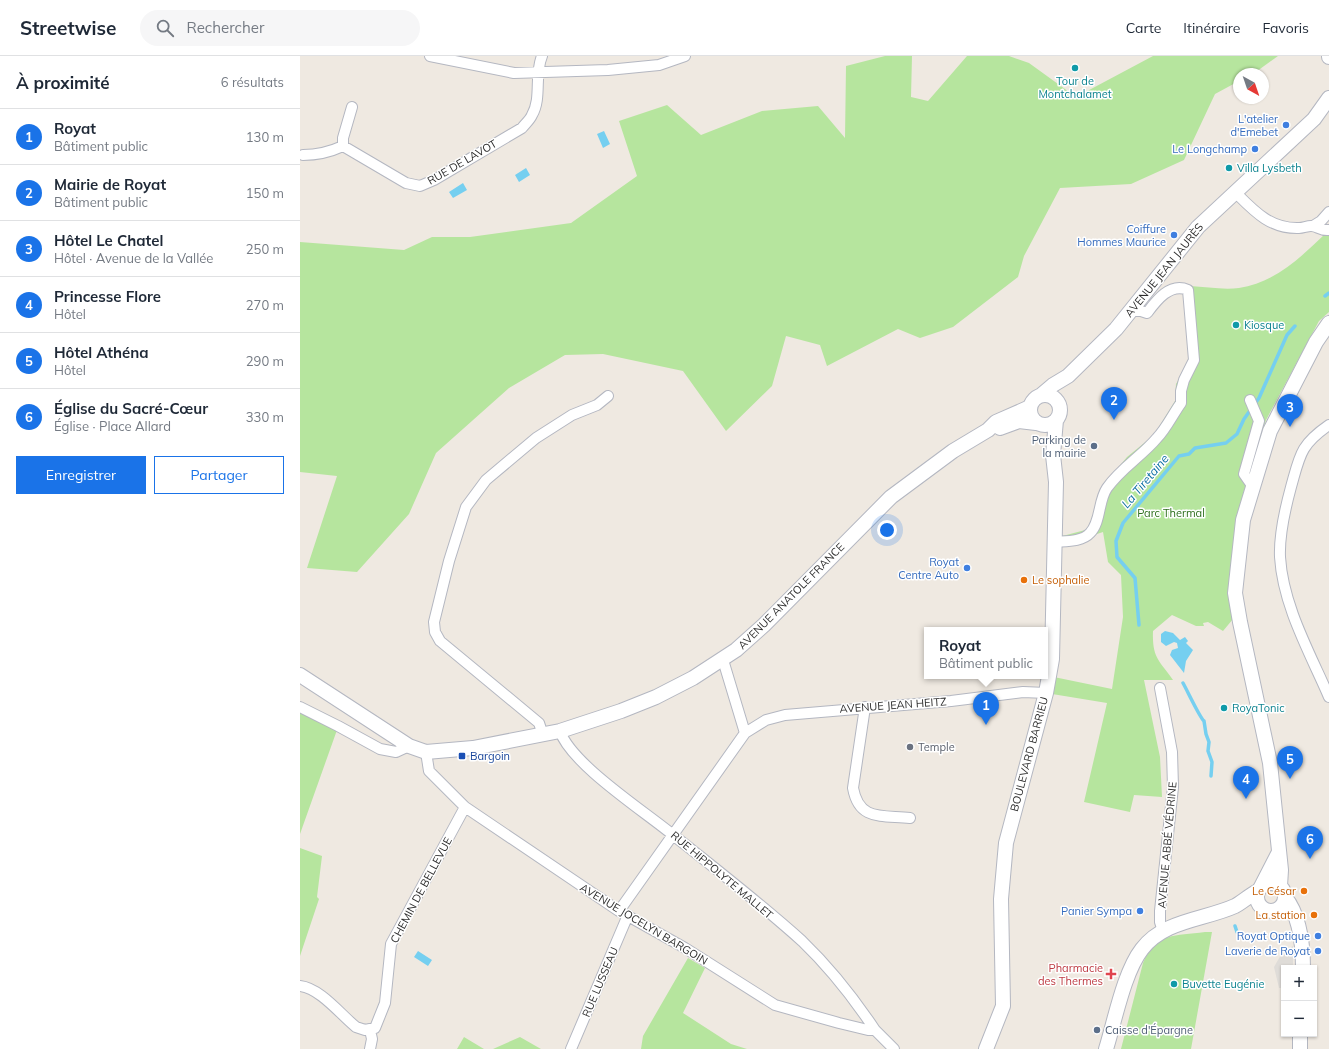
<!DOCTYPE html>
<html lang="fr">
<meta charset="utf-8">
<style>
:root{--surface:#fff;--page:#f6f6f7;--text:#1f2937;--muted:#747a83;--line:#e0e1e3;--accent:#1a73e8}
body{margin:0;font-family:Mulish,sans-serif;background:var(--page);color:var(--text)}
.controls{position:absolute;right:12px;bottom:12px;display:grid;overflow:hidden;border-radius:0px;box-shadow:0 1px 3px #0004}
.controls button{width:36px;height:36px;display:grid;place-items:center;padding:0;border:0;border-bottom:1px solid var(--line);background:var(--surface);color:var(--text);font:20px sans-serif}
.compass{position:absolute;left:933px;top:12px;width:36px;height:36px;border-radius:50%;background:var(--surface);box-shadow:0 1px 3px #0004;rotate:140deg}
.you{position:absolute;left:587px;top:474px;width:14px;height:14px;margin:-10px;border:3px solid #fff;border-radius:50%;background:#1a73e8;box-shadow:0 0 0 6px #1a73e833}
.badge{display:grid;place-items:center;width:26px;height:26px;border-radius:50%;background:var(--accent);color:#fff;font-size:13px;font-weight:700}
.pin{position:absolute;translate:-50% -33px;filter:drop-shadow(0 1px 2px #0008)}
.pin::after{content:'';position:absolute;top:21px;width:14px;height:12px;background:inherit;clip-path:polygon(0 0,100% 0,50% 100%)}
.popup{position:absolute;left:624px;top:571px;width:124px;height:52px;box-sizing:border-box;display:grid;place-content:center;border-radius:0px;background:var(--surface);filter:drop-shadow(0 1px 3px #0005);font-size:13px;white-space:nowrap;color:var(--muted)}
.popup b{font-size:15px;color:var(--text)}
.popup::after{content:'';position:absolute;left:50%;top:100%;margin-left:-8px;border:8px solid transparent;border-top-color:var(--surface)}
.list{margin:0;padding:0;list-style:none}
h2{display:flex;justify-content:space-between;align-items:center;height:52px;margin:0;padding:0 16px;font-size:17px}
h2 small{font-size:13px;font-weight:400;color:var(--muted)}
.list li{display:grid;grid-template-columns:26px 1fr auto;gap:12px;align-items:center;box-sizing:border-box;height:56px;padding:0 16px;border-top:1px solid var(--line)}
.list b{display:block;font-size:15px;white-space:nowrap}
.list p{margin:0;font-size:13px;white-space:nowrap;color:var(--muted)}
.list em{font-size:13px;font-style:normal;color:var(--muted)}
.actions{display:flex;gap:8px;padding:12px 16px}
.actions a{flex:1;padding:9px 0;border:1px solid var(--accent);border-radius:0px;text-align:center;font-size:14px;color:var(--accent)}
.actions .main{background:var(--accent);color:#fff}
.icon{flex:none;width:22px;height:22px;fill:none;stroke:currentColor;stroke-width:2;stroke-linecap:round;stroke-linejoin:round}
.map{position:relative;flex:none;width:1029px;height:993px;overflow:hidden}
header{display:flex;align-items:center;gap:24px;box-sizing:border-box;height:56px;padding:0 20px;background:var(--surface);border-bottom:1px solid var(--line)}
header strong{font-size:19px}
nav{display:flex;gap:22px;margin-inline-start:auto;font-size:14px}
.search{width:280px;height:36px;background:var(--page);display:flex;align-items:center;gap:10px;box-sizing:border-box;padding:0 14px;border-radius:22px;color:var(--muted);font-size:15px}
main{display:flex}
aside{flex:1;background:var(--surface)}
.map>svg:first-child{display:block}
.green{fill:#b6e59e}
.plaza{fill:#dfdcd8}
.water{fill:#75cff0}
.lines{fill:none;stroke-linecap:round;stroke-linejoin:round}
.stream{stroke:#75cff0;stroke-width:3.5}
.street-casing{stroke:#b4b7c1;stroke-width:12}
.secondary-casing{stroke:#b4b7c1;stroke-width:16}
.street{stroke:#fff;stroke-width:10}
.secondary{stroke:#fff;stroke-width:14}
.culture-dot{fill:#0f9aa8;stroke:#fff;stroke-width:1.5}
.shop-dot{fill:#3f7fe0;stroke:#fff;stroke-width:1.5}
.service-dot{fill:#5c6f8a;stroke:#fff;stroke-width:1.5}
.food-dot{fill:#e8710a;stroke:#fff;stroke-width:1.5}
.worship-dot{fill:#6b7280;stroke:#fff;stroke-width:1.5}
.transit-dot{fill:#1a4fb4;stroke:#fff;stroke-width:1.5}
.health-dot{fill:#e0444e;stroke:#fff;stroke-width:1.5}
.labels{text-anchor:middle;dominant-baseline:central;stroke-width:3;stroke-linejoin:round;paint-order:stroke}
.culture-label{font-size:11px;fill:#0d838f;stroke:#fff;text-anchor:start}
.shop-label{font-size:11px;fill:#366cbe;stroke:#fff;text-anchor:end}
.street-label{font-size:11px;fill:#2e2e2e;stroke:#fff}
.service-label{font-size:11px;fill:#4e5e75;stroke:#fff;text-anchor:end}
.park-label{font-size:11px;fill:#2c6e1b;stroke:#fff}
.food-label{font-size:11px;fill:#c56008;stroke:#fff;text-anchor:end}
.worship-label{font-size:11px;fill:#5b616d;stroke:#fff;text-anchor:start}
.transit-label{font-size:11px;fill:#164399;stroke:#fff;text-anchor:start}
.health-label{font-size:11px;fill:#be3a42;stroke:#fff;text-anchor:end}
.water-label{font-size:12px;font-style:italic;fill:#0d6fa3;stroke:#fff}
</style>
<header>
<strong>Streetwise</strong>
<div class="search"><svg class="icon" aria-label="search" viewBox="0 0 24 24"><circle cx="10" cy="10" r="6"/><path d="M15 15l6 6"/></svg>Rechercher</div>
<nav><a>Carte</a><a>Itinéraire</a><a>Favoris</a></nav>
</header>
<main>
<aside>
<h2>À proximité<small>6 résultats</small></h2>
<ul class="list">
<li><span class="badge">1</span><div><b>Royat</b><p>Bâtiment public</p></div><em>130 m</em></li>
<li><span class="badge">2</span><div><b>Mairie de Royat</b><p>Bâtiment public</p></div><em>150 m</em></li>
<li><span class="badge">3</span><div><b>Hôtel Le Chatel</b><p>Hôtel · Avenue de la Vallée</p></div><em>250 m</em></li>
<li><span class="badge">4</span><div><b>Princesse Flore</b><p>Hôtel</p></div><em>270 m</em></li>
<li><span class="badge">5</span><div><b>Hôtel Athéna</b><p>Hôtel</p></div><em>290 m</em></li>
<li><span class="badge">6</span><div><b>Église du Sacré-Cœur</b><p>Église · Place Allard</p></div><em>330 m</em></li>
</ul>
<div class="actions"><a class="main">Enregistrer</a><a>Partager</a></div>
</aside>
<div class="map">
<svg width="1029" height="993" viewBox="0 0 1029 993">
<rect width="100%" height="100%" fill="#efe9e1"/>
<path class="green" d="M585 0H612L611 41 628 45 667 0H709L729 7 776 41 853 0H978L953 18H939V25L915 38 884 104 831 128 760 132 724 200 718 221 653 271 620 282 598 273 527 310 520 289 486 280 472 330 426 375 383 315 303 298 265 299 209 332 136 397 109 458 57 516 7 512 37 420 0 416V186L104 194 132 181H170L271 167 337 120 319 65 367 49 401 79 462 55 518 50 545 82 546 10Z
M1029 178V256L1019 265 966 364 947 421 935 505 933 563 923 575 908 566 903 567 904 570H896L872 559 853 575C852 602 859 604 873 624H844L860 701 862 741 834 739 830 756 784 746 807 647 746 637 749 620 812 633 823 561 821 519 808 506 803 476 755 492V482L789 473 805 428 827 401 854 379 875 345 876 328 891 303 890 230C906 231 924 234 939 232 974 227 1000 202 1024 179Z
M0 656 37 674 0 778Z
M0 792 22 800 17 841 19 843 0 900Z
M905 876H912L891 993H821L843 907C856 876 875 880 905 876Z
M388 902 405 912 383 957 431 988 447 993H341L343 980Z
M164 981 184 993H157Z
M220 981 241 993H193Z"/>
<path class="plaza" d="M993 890V912H984V932H979L974 911 982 897Z"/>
<path class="water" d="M304 75 310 88 303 92 297 78Z
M226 112 230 119 219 126 215 119Z
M163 127 167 134 153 142 149 136Z
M865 575 873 577 880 584 885 581 888 585 886 587 893 594 886 605 884 617 870 599 872 594 878 592 877 587 874 586 866 590 861 586V578Z
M118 895 132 904 128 910 114 901Z"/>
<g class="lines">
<path class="stream" d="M1025 240 1029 237
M839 569 835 522 817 501 816 485 823 467 879 400 889 398 895 392 926 387 937 378 944 363 959 342 987 279 995 270
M883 627C887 634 900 662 904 665L906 678 909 686 908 695 912 706 911 720
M935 870 937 876 941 879"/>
<g class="street-casing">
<path id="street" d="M130 0 214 17 308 14 359 9 385 0
M52 51 43 82V90L106 127 120 130 134 124 222 72C225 68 230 64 232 59 242 42 234 19 242 0
M3 99C17 99 30 96 43 90
M935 136C954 155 970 173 999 172 1003 172 1007 170 1011 170 1018 170 1020 175 1029 174
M1013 170 1021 165 1029 156
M950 344 959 365 944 418 953 431
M1029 369C1000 389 1000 399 991 431 985 453 979 478 980 501 983 550 1010 597 1029 641
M755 486C765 485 782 486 790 477 801 466 798 445 807 432 821 412 842 400 857 382 866 373 873 358 881 347V335L884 324 894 304 888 234C870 226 856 245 847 257L841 255H832
M423 604 445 677
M860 632 872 696 873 731 860 855V866L863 875
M0 651 38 670 80 693 96 696 109 690
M565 651 553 732C559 765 581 759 610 762
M260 675C271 708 344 755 373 779 416 813 461 848 502 885 528 910 555 944 575 974
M243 679 239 667 140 585 135 576 134 566 149 505 166 451 186 424 236 382 272 359 297 349 308 340
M126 696 129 715 165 751 319 855 385 892 475 949 539 967 568 974H575L594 993
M319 855 445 677 466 664 485 659 651 645 723 636 746 637
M0 930C20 932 41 959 56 971L65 974 75 972 85 947 91 888 165 751
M70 974 72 983 70 993
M271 993 328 859"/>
</g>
<g class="secondary-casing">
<path id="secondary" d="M1029 0V1
M730 354a15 15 0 1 1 30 0a15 15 0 1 1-30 0Z
M740 340 753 329 768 320 816 273 898 171 1014 63 1029 42
M700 372 719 365 736 367
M0 619 109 690 126 696 173 692 260 675 321 655 356 641 393 622 436 594 464 569 591 441 653 395 688 374 696 366 730 351
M957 841a14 14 0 1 1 28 0a14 14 0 1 1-28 0Z
M980 830 981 814 970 707 940 566 935 537 943 464 970 375 1016 286 1029 267
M961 831 979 796
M985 841C1000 860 1003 888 1003 912
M686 993 703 950 701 843 706 787 746 637 752 603 756 426 753 399 756 364
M806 993C815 964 824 916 842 893 864 864 904 864 935 850 941 847 950 839 958 835
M1000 993V978"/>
</g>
<use href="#street" class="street"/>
<use href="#secondary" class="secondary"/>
</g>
<g class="culture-dot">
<circle cx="775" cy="12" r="4"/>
<circle cx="929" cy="112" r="4"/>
<circle cx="936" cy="269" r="4"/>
<circle cx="924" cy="652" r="4"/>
<circle cx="874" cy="928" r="4"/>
</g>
<g class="shop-dot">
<circle cx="986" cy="69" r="4"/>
<circle cx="955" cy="93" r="4"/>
<circle cx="874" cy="179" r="4"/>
<circle cx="667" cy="512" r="4"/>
<circle cx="840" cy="855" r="4"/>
<circle cx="1018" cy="880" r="4"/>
<circle cx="1018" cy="895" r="4"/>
</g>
<g class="service-dot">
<circle cx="794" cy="390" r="4"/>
<circle cx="797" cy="974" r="4"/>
</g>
<g class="food-dot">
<circle cx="724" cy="524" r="4"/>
<circle cx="1004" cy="835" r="4"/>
<circle cx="1014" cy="859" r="4"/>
</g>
<circle class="worship-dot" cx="610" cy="691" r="4"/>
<rect class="transit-dot" x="158" y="696" width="8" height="8" rx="2"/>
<path class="health-dot" d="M809 912h4v4h4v4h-4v4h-4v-4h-4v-4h4z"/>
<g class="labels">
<g class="culture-label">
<text x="775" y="25" text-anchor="middle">Tour de<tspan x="775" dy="13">Montchalamet</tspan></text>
<text x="937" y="112">Villa Lysbeth</text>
<text x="944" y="269">Kiosque</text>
<text x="932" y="652">RoyaTonic</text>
<text x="882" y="928">Buvette Eugénie</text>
</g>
<g class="shop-label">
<text x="978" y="63">L'atelier<tspan x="978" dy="13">d'Emebet</tspan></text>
<text x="947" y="93">Le Longchamp</text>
<text x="866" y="173">Coiffure<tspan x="866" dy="13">Hommes Maurice</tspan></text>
<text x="659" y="506">Royat<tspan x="659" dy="13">Centre Auto</tspan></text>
<text x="832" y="855">Panier Sympa</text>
<text x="1010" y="880">Royat Optique</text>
<text x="1010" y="895">Laverie de Royat</text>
</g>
<g class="street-label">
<text transform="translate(162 106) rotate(-30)">RUE DE LAVOT</text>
<text transform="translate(864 214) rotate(-51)">AVENUE JEAN JAURÈS</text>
<text transform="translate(491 540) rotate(-45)">AVENUE ANATOLE FRANCE</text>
<text transform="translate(593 649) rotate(-4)">AVENUE JEAN HEITZ</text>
<text transform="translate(729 698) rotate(-75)">BOULEVARD BARRIEU</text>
<text transform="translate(867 789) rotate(-85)">AVENUE ABBÉ VÉDRINE</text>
<text transform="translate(422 819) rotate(40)">RUE HIPPOLYTE MALLET</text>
<text transform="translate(121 834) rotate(-62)">CHEMIN DE BELLEVUE</text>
<text transform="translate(344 868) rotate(31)">AVENUE JOCELYN BARGOIN</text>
<text transform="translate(300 926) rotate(-67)">RUE LUSSEAU</text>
</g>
<g class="service-label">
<text x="786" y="384">Parking de<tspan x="786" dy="13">la mairie</tspan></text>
<text x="805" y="974" text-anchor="start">Caisse d'Épargne</text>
</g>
<g class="park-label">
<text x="871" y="457">Parc Thermal</text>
</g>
<g class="food-label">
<text x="732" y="524" text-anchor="start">Le sophalie</text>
<text x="996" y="835">Le César</text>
<text x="1006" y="859">La station</text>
</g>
<g class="worship-label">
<text x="618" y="691">Temple</text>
</g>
<g class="transit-label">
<text x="170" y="700">Bargoin</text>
</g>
<g class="health-label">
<text x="803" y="912">Pharmacie<tspan x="803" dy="13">des Thermes</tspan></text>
</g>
<g class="water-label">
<text transform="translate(845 425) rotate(-50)">La Tiretaine</text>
</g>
</g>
</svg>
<div class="controls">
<button>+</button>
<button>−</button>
</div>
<svg class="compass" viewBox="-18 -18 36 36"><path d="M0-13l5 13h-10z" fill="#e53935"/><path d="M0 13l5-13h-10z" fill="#747a83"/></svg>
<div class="you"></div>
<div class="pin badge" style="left:686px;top:669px">1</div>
<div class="popup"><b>Royat</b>Bâtiment public</div>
<div class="pin badge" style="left:814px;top:364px">2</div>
<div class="pin badge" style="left:990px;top:371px">3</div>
<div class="pin badge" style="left:946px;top:743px">4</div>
<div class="pin badge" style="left:990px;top:723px">5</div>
<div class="pin badge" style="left:1010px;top:803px">6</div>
</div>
</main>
